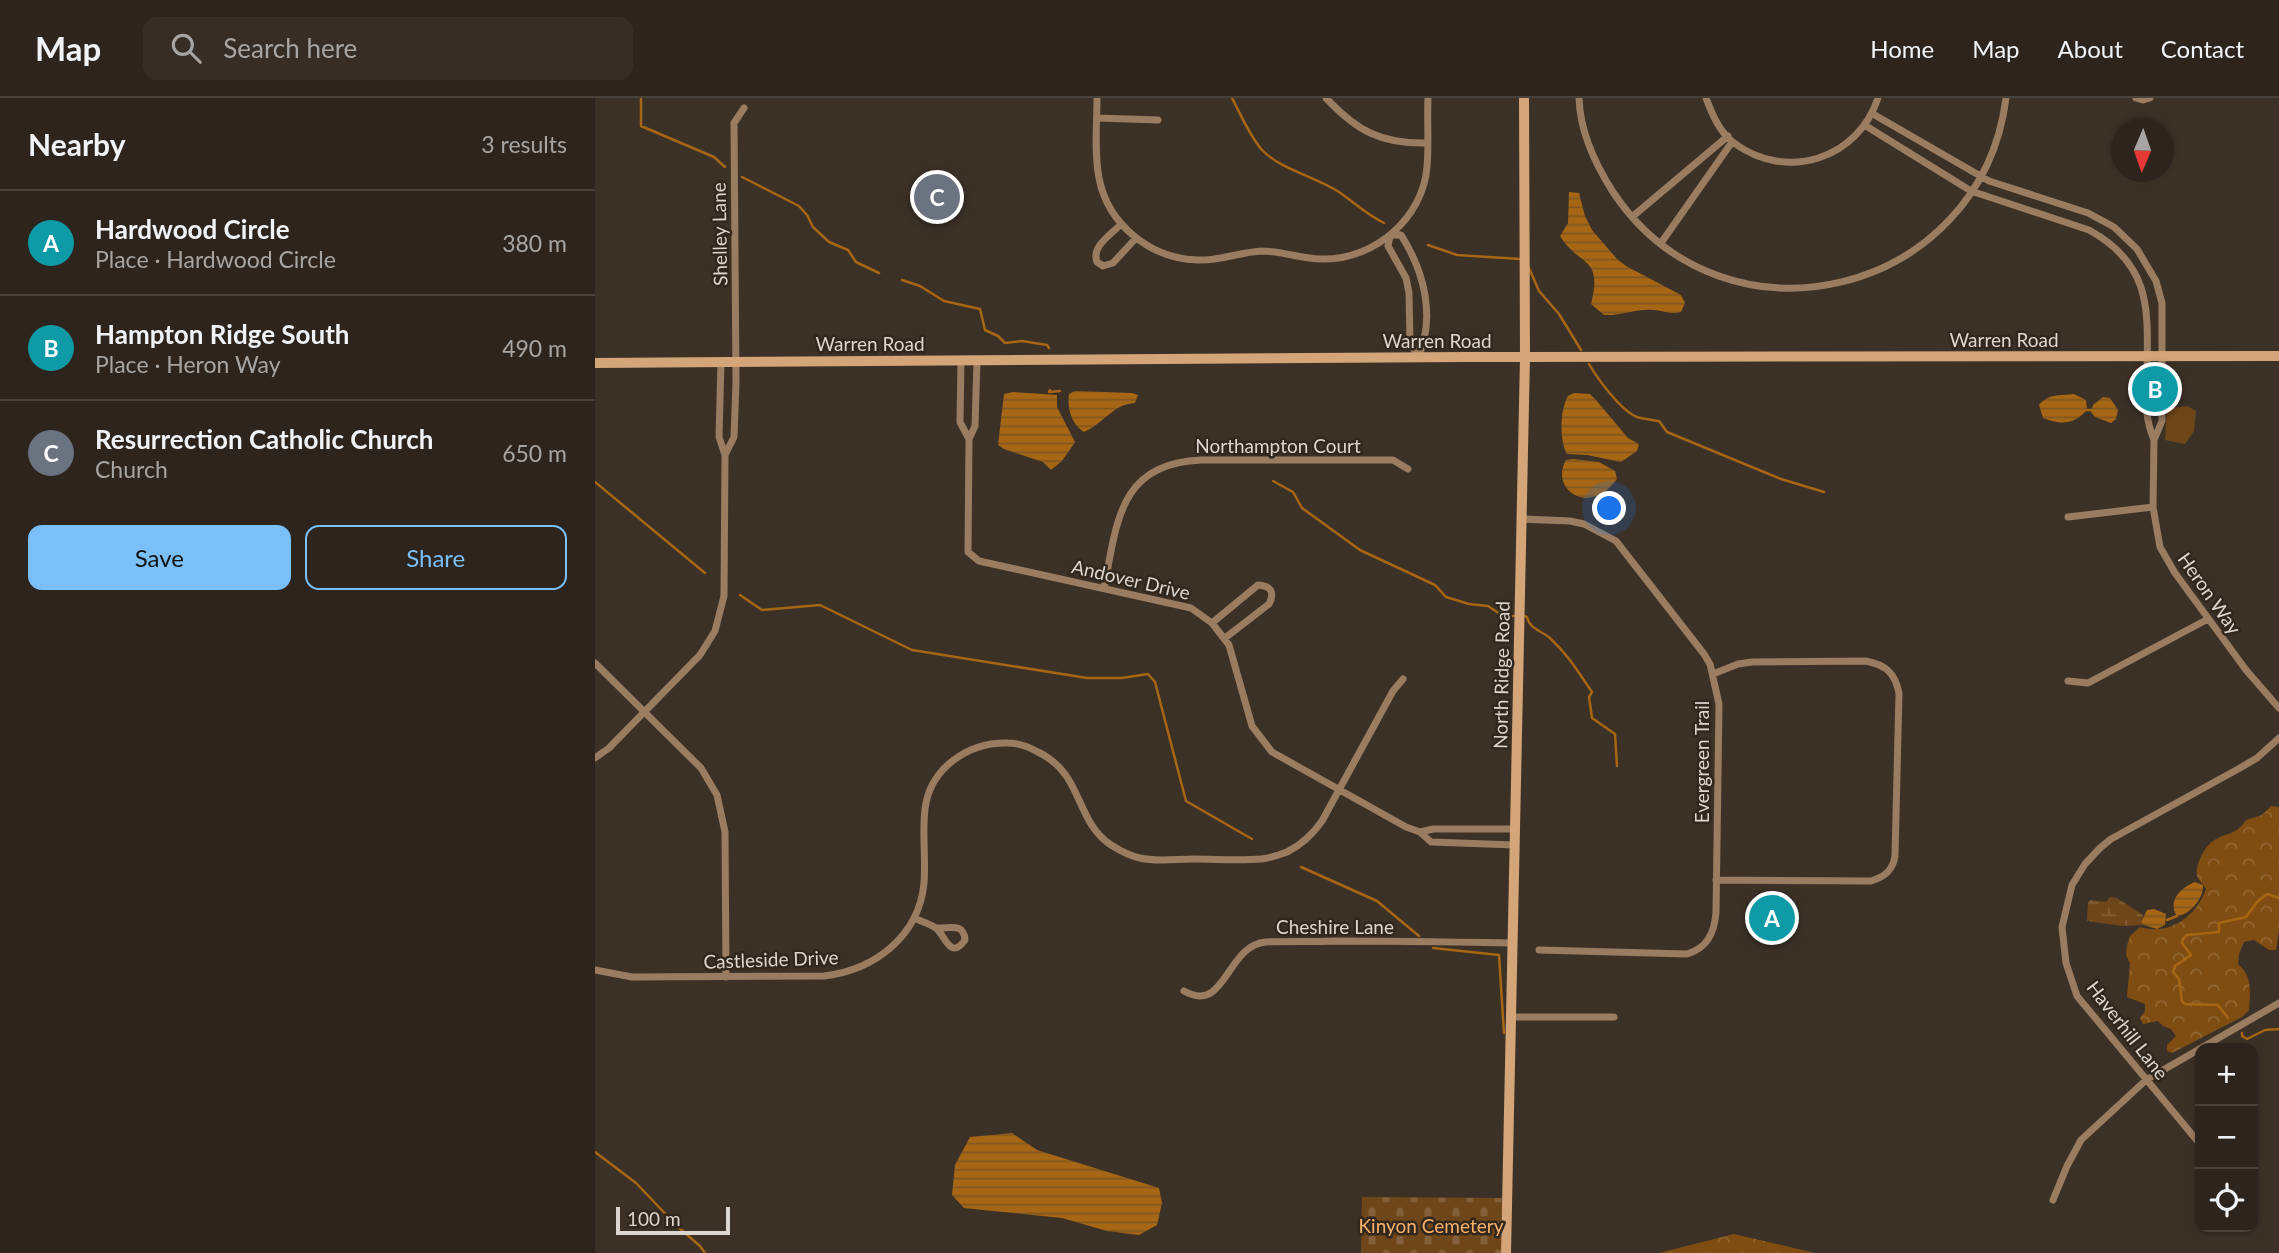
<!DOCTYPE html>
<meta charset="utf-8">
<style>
:root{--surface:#2d251d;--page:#352d26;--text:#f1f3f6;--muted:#a7a5a4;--line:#48423b;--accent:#7abff8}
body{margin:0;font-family:Lato,sans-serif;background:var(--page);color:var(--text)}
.controls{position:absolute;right:21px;bottom:21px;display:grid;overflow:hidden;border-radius:14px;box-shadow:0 2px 5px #0004}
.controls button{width:63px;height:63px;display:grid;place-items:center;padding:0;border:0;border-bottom:2px solid var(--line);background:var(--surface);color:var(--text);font:35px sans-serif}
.compass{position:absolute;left:1516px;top:21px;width:63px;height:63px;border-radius:50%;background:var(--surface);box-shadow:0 2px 5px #0004;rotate:182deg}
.scale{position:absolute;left:21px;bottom:18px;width:114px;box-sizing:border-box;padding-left:7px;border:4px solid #ddd6cf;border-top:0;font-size:19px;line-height:24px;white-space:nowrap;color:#ddd6cf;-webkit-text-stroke:5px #32271d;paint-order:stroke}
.you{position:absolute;left:1015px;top:411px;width:24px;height:24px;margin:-18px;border:5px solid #fff;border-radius:50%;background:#1a73e8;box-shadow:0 0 0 10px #1a73e833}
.badge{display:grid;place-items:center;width:46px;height:46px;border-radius:50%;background:var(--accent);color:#fff;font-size:23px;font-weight:700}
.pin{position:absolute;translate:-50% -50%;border:4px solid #fff;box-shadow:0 2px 7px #0006}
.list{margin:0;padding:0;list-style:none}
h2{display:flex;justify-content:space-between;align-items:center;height:91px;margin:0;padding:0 28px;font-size:30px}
h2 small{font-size:23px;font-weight:400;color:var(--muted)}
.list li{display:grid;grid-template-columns:46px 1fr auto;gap:21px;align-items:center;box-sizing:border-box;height:105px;padding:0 28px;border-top:2px solid var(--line)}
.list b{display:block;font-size:26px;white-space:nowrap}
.list p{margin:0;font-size:23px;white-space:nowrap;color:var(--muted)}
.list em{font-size:23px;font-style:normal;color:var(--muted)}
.actions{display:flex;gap:14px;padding:21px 28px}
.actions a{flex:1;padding:16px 0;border:2px solid var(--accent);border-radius:14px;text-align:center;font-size:24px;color:var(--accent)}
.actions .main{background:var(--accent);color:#111}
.icon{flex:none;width:38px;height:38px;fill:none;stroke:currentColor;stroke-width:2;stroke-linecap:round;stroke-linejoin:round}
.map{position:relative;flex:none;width:1684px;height:1155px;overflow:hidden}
header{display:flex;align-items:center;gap:42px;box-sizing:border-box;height:98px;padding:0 35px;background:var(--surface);border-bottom:2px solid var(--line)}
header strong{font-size:33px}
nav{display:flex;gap:38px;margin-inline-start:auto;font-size:24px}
.search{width:490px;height:63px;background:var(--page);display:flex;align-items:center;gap:18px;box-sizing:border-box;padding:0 24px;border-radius:14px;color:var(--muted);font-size:26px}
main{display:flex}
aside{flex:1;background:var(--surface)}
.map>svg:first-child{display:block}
.green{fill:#6f4619}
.forest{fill:url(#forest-crowns)}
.wetland{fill:url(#wetland-marsh)}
.cemetery{fill:url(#cemetery-stones)}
.water{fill:url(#water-rules)}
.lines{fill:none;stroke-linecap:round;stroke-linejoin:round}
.stream{stroke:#a76613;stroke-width:2.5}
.street{stroke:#9a7c60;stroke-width:7}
.secondary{stroke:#d4a578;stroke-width:10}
.labels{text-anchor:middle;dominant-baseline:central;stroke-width:5;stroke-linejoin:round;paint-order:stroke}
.street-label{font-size:19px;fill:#ddd6cf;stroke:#32271d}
.park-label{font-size:19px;fill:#f9b26b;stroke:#32271d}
</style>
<header>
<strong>Map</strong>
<div class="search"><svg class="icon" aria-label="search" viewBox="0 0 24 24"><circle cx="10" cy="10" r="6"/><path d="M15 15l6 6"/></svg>Search here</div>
<nav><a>Home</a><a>Map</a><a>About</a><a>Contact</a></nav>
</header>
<main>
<aside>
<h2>Nearby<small>3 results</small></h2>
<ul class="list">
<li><span class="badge" style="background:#0f9aa8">A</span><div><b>Hardwood Circle</b><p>Place · Hardwood Circle</p></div><em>380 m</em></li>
<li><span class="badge" style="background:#0f9aa8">B</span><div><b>Hampton Ridge South</b><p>Place · Heron Way</p></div><em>490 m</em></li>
<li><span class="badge" style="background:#6b7280">C</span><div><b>Resurrection Catholic Church</b><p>Church</p></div><em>650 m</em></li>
</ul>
<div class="actions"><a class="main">Save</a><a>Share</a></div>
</aside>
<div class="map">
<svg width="1684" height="1155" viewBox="0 0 1684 1155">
<defs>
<pattern id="forest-crowns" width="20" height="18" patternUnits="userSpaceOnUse" patternTransform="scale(1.75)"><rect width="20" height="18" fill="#7f4d11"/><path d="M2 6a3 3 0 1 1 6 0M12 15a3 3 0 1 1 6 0" fill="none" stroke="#916633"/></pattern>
<pattern id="wetland-marsh" width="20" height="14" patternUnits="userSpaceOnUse" patternTransform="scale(1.75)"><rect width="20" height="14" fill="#6f4619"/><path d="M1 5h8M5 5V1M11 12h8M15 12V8" fill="none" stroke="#836039"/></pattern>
<pattern id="cemetery-stones" width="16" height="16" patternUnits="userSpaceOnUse" patternTransform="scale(1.75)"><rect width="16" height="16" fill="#6f4619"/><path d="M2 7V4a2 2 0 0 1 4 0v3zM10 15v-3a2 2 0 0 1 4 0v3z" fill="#836039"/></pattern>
<pattern id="water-rules" width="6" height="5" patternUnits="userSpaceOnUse" patternTransform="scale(1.75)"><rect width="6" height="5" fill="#a76613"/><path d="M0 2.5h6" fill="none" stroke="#7f5724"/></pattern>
</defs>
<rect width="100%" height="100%" fill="#3c3127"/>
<path class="green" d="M1592 308 1601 313 1599 333 1590 346 1570 342 1572 311Z"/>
<path class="forest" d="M1676 708 1684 709V832L1681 852H1674L1659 842 1649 844 1644 856 1643 866C1658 879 1655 893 1654 912L1647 919 1577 955 1572 953V947L1581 938 1576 931 1568 928 1563 923 1548 926 1545 920 1550 913V906L1532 899 1535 865 1531 857 1532 847 1535 838 1545 829C1574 838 1601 819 1611 791 1608 786 1603 782 1602 778 1600 767 1610 748 1618 743 1631 734 1641 738 1651 722L1667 717Z
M1139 1136 1220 1155H1064Z"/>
<path class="wetland" d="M1515 799 1522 800 1548 817 1546 824 1549 827 1527 828 1492 823 1493 804 1496 802 1511 804Z"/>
<path class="cemetery" d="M767 1099 907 1100 906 1155H766Z"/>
<path class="water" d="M974 94 984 95 990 118 997 132 1022 161 1031 168 1086 197 1090 205 1086 214C1075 217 1070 213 1059 212 1042 210 1026 218 1009 217L996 206C1008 157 985 170 965 138L973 125Z
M480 293 537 295 543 297 540 305C518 306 508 326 489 334 476 326 472 310 474 296Z
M418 294 462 297V309L480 344 467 363 456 372 448 364 409 351 403 347 409 296Z
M979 295 995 296 1001 302 1033 340 1044 346 1042 353 1026 364 992 357 972 356C964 343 965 311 973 298Z
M1479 296 1491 302 1492 312C1478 327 1466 327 1448 320L1444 307C1454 295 1465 298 1479 296Z
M1508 299 1515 300 1523 312 1521 321 1516 325 1500 319 1496 314 1498 307Z
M978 361 1004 364 1020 373 1022 381C1017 387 1012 393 1006 396 982 409 957 386 971 362Z
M1600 784 1608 787C1609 800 1595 817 1582 818 1572 804 1586 789 1600 784Z
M1559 811 1571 816 1570 827 1562 831 1549 827 1546 824 1552 812Z
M417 1035 442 1052 564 1090 567 1105 562 1127 544 1137 512 1133 467 1120 369 1110 357 1097 360 1067 375 1039Z"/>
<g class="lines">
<path class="stream" d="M46 0V28L119 59 130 69
M637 0C646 17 654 37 667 52 685 71 721 79 744 94 760 105 771 116 789 125
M147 79 204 108 212 117 218 129 234 144 253 152 261 164 284 175
M833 147 862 157 925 161
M934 170 944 193 964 216 986 252
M307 182 325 188 349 203 385 211 390 232 403 238 410 245 427 243 452 247 454 250
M994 266C1002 280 1026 313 1042 319 1049 321 1057 322 1064 323L1072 334 1186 381 1229 394
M455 292 454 294 465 293
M1492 312H1496
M678 383 698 394 707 410 765 452 840 487 851 499 874 506 893 508 908 518H922
M0 384 110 475
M145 497 167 512 225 507 317 552 492 580H527L553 576 560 584 591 703 657 741
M929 518 932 519C935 532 948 533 956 541 973 557 984 575 997 594L994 599 997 620 1020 636 1022 668
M706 769 782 803 824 838
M1572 822 1582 818
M838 850 904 857 909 935
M1633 920 1623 907 1590 906 1587 903 1584 881 1578 874 1580 868 1596 857 1587 845 1588 841 1592 837 1624 834V825L1651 819 1662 804 1672 796 1684 800
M1647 935V938L1652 941 1670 932 1684 931
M0 1054 41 1085 82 1128 105 1148 110 1155"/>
<path class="street" d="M502 0C502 26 499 54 504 80 513 127 556 161 603 162 625 163 645 154 667 153 688 153 709 162 730 161 780 161 828 120 832 69 834 47 832 23 833 0
M731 0C762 33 786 46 832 45
M984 0C985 33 1000 66 1018 94 1129 261 1386 198 1411 0
M1111 0C1117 16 1125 35 1139 45 1192 84 1263 61 1283 0
M1541 0 1548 2 1555 0
M1278 16 1394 83 1493 115 1519 129 1542 151 1561 183 1567 205V323L1559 342 1558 409 1565 449 1580 475 1651 572 1684 610
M502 20 563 22
M1271 28 1376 93 1494 132C1561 169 1552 218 1552 283 1551 306 1550 320 1559 342
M1037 119 1133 38
M526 126C516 137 496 148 502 164L508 168 518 165 541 140
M796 137H806C829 173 841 219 823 259
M795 138 793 148 811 180 814 195 815 244 823 259
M1066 145 1137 44
M366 262 365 324 374 341
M382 262 380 328 374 341 373 454 384 463 596 510 617 525 634 547 657 628 677 654 811 729 825 734 836 744 920 747
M130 357 139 339 141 284 139 25 149 10
M1473 419 1558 409
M926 421 975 423 989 426 1021 443 1109 556 1115 566 1124 606 1121 815C1119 836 1112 850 1092 856L944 852
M509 490C522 426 523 365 606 362H798L813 371
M617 525 663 487C676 488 680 494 674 506L630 540
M0 565 106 670 122 697 130 734 131 879
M1118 576 1143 566 1157 564 1271 563C1291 567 1300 575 1304 595L1300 758C1298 772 1290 779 1276 783L1121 782
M1473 583 1493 585 1613 521
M0 660 14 650 105 557 120 533 129 498 130 357 124 339 126 264
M825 734 838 731H920
M319 820C326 823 335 826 341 830 350 837 355 863 370 842 369 824 354 831 342 830
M0 872 37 879 229 878C280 872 324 838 329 785 331 761 327 736 330 711 335 670 373 644 413 645 423 645 434 649 443 654 489 676 479 722 516 747 524 752 535 758 545 760 561 764 581 761 598 761 620 761 644 763 666 761 675 760 684 757 692 754 706 747 718 736 727 723L798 593 808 581
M589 893C631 917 631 847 671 844 694 843 717 844 741 843 800 843 859 844 918 845
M916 919H1019
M1605 1046 1482 898 1471 865 1467 829 1477 787 1490 766 1505 750 1516 741 1645 670 1662 660 1684 640
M1458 1102 1472 1068 1486 1042 1551 982 1684 905"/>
<path class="secondary" d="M0 265 871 259 1684 258
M911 1155 930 259 929 0"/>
</g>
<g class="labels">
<g class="street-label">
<text transform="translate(124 136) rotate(-91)">Shelley Lane</text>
<text x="1409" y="241">Warren Road</text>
<text x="842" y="242">Warren Road</text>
<text x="275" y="245">Warren Road</text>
<text x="683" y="347">Northampton Court</text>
<text transform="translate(536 481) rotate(13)">Andover Drive</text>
<text transform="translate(1615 495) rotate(55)">Heron Way</text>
<text transform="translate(906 577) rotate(-89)">North Ridge Road</text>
<text transform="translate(1106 664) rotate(-90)">Evergreen Trail</text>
<text x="740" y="828">Cheshire Lane</text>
<text transform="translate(176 861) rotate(-2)">Castleside Drive</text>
<text transform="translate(1533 932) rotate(52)">Haverhill Lane</text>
</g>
<g class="park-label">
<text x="836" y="1127">Kinyon Cemetery</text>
</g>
</g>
</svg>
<div class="controls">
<button>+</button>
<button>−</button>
<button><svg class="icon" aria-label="locate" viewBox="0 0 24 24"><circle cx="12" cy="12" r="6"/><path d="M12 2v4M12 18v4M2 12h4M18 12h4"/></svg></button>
</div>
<svg class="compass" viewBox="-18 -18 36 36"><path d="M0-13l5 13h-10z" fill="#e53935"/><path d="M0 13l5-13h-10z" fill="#a7a5a4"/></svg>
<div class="scale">100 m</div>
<div class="you"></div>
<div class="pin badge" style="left:1177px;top:820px;background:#0f9aa8">A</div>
<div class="pin badge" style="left:1560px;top:291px;background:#0f9aa8">B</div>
<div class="pin badge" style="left:342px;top:99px;background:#6b7280">C</div>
</div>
</main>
